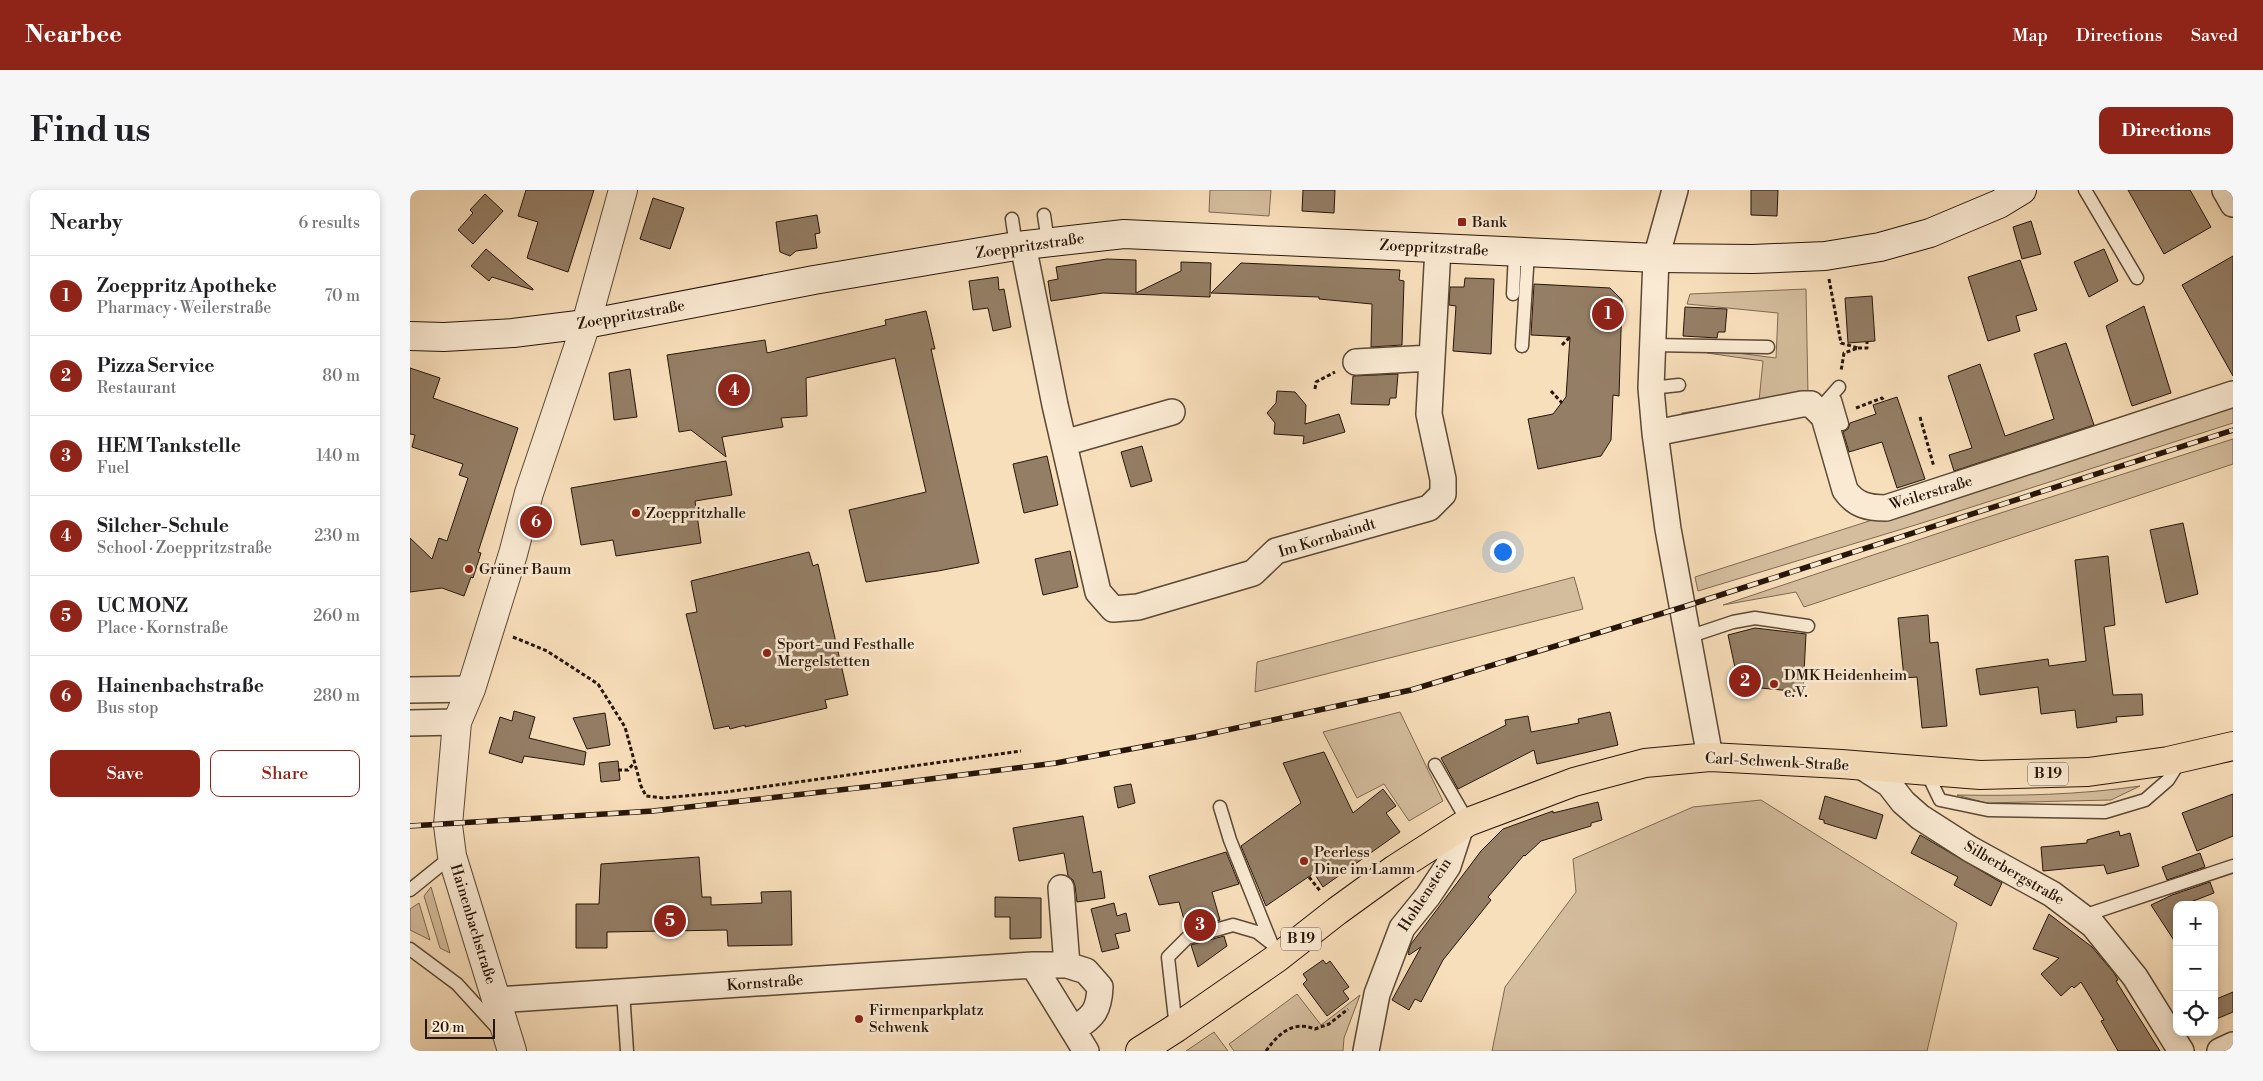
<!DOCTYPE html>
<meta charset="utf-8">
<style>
:root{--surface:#fff;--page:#f6f6f6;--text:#202124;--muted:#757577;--line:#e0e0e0;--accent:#8f2418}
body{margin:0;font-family:"Libre Bodoni",serif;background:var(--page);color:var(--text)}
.controls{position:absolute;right:15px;bottom:15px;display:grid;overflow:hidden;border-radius:10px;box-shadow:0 2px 8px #0003}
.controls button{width:45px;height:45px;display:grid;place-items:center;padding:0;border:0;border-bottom:1px solid var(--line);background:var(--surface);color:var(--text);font:25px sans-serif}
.scale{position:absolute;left:15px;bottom:12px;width:70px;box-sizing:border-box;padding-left:5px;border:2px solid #271508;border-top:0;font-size:14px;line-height:18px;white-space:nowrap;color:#271508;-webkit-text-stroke:4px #faead3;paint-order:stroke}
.you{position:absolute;left:1092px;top:361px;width:18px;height:18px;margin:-12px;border:4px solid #fff;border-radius:50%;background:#1a73e8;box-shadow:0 0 0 8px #1a73e833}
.badge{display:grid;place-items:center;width:32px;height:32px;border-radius:50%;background:var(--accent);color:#fff;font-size:16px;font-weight:700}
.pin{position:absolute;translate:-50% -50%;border:2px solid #fff;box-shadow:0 1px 5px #0006}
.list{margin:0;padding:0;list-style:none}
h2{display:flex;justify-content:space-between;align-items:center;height:65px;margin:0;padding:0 20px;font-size:21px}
h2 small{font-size:16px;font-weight:400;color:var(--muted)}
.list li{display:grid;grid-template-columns:32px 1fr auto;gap:15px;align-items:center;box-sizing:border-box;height:80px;padding:0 20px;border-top:1px solid var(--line)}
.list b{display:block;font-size:19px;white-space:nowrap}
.list p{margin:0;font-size:16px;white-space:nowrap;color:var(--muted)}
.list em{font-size:16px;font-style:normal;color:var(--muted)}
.actions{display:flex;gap:10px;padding:15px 20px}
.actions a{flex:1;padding:11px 0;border:1px solid var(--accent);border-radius:10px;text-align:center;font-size:18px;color:var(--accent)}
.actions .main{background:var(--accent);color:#fff}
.icon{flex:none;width:28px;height:28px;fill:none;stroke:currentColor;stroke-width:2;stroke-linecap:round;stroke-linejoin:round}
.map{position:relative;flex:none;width:1823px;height:861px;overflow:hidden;border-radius:10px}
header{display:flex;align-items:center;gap:30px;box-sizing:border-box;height:70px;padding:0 25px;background:var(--accent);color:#fff}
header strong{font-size:24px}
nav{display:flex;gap:28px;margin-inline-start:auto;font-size:18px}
.intro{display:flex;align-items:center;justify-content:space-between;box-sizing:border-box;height:120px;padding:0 30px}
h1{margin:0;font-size:35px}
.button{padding:12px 22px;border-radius:10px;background:var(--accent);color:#fff;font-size:18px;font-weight:700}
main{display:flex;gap:30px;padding:0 30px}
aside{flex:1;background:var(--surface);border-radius:10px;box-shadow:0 2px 8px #0003}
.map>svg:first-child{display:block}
.green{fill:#d4bd9d;stroke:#7e6952}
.building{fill:#947e65;stroke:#271508}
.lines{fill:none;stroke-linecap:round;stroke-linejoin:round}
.service-casing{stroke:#5b4835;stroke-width:15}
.minor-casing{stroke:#5b4835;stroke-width:28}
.tertiary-casing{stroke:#5b4835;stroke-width:30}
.secondary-casing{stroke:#271508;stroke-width:30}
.primary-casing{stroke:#271508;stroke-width:30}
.path{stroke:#271508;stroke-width:3;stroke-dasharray:4 2.5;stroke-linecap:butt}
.service{stroke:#faead3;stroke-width:12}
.minor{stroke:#faead3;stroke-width:25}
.tertiary{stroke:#faead3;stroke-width:28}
.secondary{stroke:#faead3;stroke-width:28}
.primary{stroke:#f8dfbb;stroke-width:28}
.rail-casing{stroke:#271508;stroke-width:5.5}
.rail{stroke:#faead3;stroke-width:4;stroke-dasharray:11;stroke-linecap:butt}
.poi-dot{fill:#8f2418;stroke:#faead3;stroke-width:2}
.labels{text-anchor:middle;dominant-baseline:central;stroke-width:5;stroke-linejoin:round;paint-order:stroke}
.shield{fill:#faead3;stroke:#665545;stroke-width:1}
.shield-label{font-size:14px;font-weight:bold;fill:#271508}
.poi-label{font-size:15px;fill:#271508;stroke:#faead3;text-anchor:start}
.street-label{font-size:15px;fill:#271508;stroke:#faead3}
</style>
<header>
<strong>Nearbee</strong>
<nav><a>Map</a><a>Directions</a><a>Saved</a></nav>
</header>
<div class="intro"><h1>Find us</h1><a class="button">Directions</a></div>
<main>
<aside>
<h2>Nearby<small>6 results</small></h2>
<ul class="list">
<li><span class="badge">1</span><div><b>Zoeppritz Apotheke</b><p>Pharmacy · Weilerstraße</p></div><em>70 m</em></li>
<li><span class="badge">2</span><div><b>Pizza Service</b><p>Restaurant</p></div><em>80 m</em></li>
<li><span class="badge">3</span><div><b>HEM Tankstelle</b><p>Fuel</p></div><em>140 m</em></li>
<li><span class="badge">4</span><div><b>Silcher-Schule</b><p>School · Zoeppritzstraße</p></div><em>230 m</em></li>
<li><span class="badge">5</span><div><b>UC MONZ</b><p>Place · Kornstraße</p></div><em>260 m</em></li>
<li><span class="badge">6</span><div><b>Hainenbachstraße</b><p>Bus stop</p></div><em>280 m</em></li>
</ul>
<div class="actions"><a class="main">Save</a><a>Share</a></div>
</aside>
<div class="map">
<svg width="1823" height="861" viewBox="0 0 1823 861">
<rect width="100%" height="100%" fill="#f8dfbb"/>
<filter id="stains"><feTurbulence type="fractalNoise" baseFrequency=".004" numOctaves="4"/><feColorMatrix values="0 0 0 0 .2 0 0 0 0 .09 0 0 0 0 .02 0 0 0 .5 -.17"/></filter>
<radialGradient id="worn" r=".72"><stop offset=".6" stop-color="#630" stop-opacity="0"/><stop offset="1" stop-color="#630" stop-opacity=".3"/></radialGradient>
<path class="green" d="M800 0H861L859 26 799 22Z
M1396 99 1398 206 1271 230 1272 223 1349 211 1353 171 1297 163V159L1366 168 1368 123 1277 114 1280 104Z
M1823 214V233L1512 333 1288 401 1285 387Z
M1823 249V274L1394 417 1386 402 1313 415 1556 334Z
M1164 387 1173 419 845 502 847 472Z
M990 522 1033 611 999 631 974 594 947 608 913 542Z
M1730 596 1701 610 1576 613 1547 605C1608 606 1669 605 1730 596Z
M1351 610 1547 733 1517 861H1082L1095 797 1166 702 1163 669 1283 617Z
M21 697 40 763 30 758 14 706Z
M9 713 20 750 0 740V719Z
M887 804 911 835 950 805 934 848 933 861H824L819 854Z
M804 842 818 861H776Z"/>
<path class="building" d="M116 0H184L158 82 117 68 128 32 108 26Z
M893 0H925L924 23 892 21Z
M1341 0H1368L1367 26 1341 25Z
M1718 0H1780L1801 37 1754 64Z
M75 4 93 21 63 54 48 40 63 23 60 20Z
M243 8 274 18 260 59 230 49Z
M407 25 410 43 405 44 407 58 386 61 380 66 370 62 366 32Z
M1621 31 1631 64 1612 69 1603 37Z
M76 59 123 99V100L82 87 79 91 61 76Z
M1694 59 1708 91 1679 107 1664 72Z
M1823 66V186L1772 95Z
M697 69 726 70V103L771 81V72L801 73 800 107 693 103 641 111 638 91 648 89 646 77Z
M1610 70 1627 120 1606 126 1610 141 1578 151 1558 87Z
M831 73 990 80 989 90 994 91 992 155 961 157 962 114 909 109V107L801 103Z
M588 87 589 100 594 99 601 137 583 141 578 118 563 120 559 91Z
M1055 88 1084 89 1081 164 1043 161 1046 116 1039 115 1040 97H1054Z
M1124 94 1200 98 1212 110 1209 206 1203 205 1201 250 1191 266 1128 279 1118 229 1143 224 1156 207 1160 147 1121 145Z
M1462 106 1465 151 1438 153 1435 108Z
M1734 116 1761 203 1722 216 1696 136Z
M1275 117 1317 119 1315 142H1308L1307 148 1273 146Z
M516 121 525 159H521L569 373 528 381 456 392 439 320 516 302 485 168 396 188 397 226 371 228 373 237 312 247 316 267 281 240 269 242 257 165 355 150 357 163 476 135 475 130Z
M1656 153 1684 235 1544 281 1539 265 1562 258 1538 186 1570 174 1595 246 1644 229 1624 164Z
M0 178 30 188 23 208 108 238 68 362 71 363 63 388 61 387 54 406 32 398 0 402V348L22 369 29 348 37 351 58 288 49 285 53 274 2 257 5 245 0 244Z
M220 179 227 227 204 230 199 183Z
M988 184 986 208H980L979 215 941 214 943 186Z
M867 201 885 202 896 215 895 234 929 224 935 242 893 254 894 246 864 244 865 233 857 223 866 213Z
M1487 207 1515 289 1487 298 1472 252 1439 262 1433 242 1438 239 1440 233 1466 224 1463 215Z
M732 256 742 291 721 297 711 262Z
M637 266 648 315 614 323 603 274Z
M316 271 322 305 285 311 291 353 206 366 203 350 171 355 161 298Z
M1773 333 1788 404 1756 413 1740 340Z
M660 361 668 397 633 405 625 369Z
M399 362 403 376 408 374 438 505 415 510 417 518 335 537V535L320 539 319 536 304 539 276 424 287 422 281 391Z
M1698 366 1705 435 1694 437 1703 505 1732 504 1733 525 1706 527 1707 532 1667 538 1665 520 1631 524 1628 497 1570 505 1566 479 1638 469 1639 476 1676 471 1665 370Z
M1518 425 1520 453 1528 452 1537 536 1512 538 1507 487 1494 488 1488 428Z
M1345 438 1396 444 1393 502 1329 496 1318 445Z
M104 521 125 527 119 548 176 562 174 575 114 566 112 573 79 563 90 527 102 531Z
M1200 522 1208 555 1127 574 1124 560 1048 599 1031 568 1096 535 1095 530 1118 526 1121 542 1169 533 1168 529Z
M195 523 200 555 177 559 163 528Z
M914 562 943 623 973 599 986 616 976 623 990 642 913 697 904 683 856 716 831 656 891 613 873 573Z
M208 571 210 590 191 592 189 573Z
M721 594 725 613 708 618 704 597Z
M1823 604V646L1787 661 1772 623Z
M1415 606 1473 625 1466 649 1414 633V630L1409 629Z
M1188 612 1192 630 1181 633V636L1131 651 1115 666 1114 665 1078 707 1081 710 1033 770 1011 812 1005 809 999 820 982 810 1011 757 999 765 998 763 1001 754 1071 661 1093 639 1143 621V623Z
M673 626 683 683 691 681 695 708 667 712 665 696 663 690 658 686 654 663 609 671 603 638Z
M1709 641 1710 646 1720 643 1729 676 1697 684 1694 675 1633 681 1631 657 1677 653V650Z
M1510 645 1592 693 1581 716 1544 695 1548 687 1501 663Z
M816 662 829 694 802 702 810 730 777 740 769 712 749 715 739 686Z
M1790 663 1795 677 1757 690 1752 677Z
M289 667 292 707H301V715L352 713 351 702 381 701 382 755 318 756 317 740 197 742V758H166V714H189L191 674Z
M1800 692 1804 703 1773 715H1767V755L1741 715 1762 705Z
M585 707 631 708V748L600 749V727H585Z
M704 713 707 726 716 723 720 741 705 744 709 758 692 762 681 719Z
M1639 724 1682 757 1704 783 1708 790 1706 791 1750 861H1708L1691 831 1694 830 1671 792 1664 798 1662 796 1651 806 1631 784 1649 768 1623 759Z
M814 746 817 756 788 777 781 755Z
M913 770 916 774 920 771 939 797 933 801 939 809 917 826 893 794 897 790 893 784Z
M1823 802V822L1804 830V810Z"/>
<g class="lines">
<g class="service-casing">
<path id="service" d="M1675 0 1727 88
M634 25 638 52
M602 29 606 56
M1103 104 1105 63
M1242 155 1358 157
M1112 156 1118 63
M1241 198 1269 195
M1414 214 1429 197
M1408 219 1425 210 1432 234
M1278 447 1323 432 1345 428 1398 436
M1025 575 1058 632
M1516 581 1530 610 1578 620 1695 622 1735 610 1758 590 1770 571
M810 617 820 650 861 752
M0 700 42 666
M1673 726 1823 676
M0 759 47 794 89 840
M213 802 217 861
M766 838 758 767 777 748 823 735 847 742 861 753"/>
</g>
<g class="minor-casing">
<path id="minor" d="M1265 0 1246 68 1241 198 1245 243 1258 339 1300 567
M1815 0 1823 14
M613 55 645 215 688 402 703 419 728 417 843 383 866 361 1019 318 1033 304V289L1019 224 1028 58
M946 172 1022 168
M1245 243 1392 214H1401L1414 227 1435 300C1445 315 1458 318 1476 318L1823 204
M654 253 762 222
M0 500 61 499
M0 533 47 532
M1451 576 1479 594 1493 612 1510 627 1560 659 1642 704 1683 735 1725 787 1771 861
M651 698 657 775
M623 775H657L676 781 690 797C689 821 683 827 664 839
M86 810 623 775 676 861
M956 861 967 804 992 738 1018 706 1038 676 1051 636
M1810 861 1823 855"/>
</g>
<g class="tertiary-casing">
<path id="tertiary" d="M102 861 42 666 38 635 47 532 61 499 103 364 119 303 176 134 213 0"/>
</g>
<g class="secondary-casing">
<path id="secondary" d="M0 146 34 147 103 143 176 134 404 90 606 56 714 44 1246 68 1343 69 1415 66 1470 57 1520 43 1589 14 1612 0"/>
</g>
<g class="primary-casing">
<path id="primary" d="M730 861 766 838 867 768 927 721 985 679 1058 632 1164 592 1235 573 1300 567 1431 574 1570 585 1678 582 1758 571 1823 556"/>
</g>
<path class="path" d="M1419 89 1431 153 1448 158 1434 163 1431 181
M1152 155 1160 147
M1448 158H1457V152
M905 199 906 192 925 182
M1141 201 1152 213
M1446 218 1472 208 1474 211
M1510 227 1524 277
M103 447 137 461 188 494 215 537 231 596 236 606 253 608 316 602 611 561
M208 580H218L224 573
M899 687 911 702
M856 861C868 844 883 830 905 839L919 834 938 819"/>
<use href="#service" class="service"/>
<use href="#minor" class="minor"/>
<use href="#tertiary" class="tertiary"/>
<use href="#secondary" class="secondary"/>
<use href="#primary" class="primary"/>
<g class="rail-casing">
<path id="rail" d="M0 636 243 621 473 595 646 573 785 547 1001 500 1273 417 1823 240"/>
</g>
<use href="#rail" class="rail"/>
</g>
<g class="poi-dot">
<rect x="1047" y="27" width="10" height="10" rx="2.5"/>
<circle cx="226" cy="323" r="5"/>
<circle cx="59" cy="379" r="5"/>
<circle cx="357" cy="463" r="5"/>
<circle cx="1364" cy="494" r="5"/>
<circle cx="894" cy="671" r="5"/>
<circle cx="449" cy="829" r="5"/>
</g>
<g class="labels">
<g class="shield">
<rect x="1618" y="572.5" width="40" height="23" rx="4"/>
<rect x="871" y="737.5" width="40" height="23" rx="4"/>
</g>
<g class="shield-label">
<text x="1638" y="584">B 19</text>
<text x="891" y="749">B 19</text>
</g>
<g class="poi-label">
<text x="1062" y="32">Bank</text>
<text x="236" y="323">Zoeppritzhalle</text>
<text x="69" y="379">Grüner Baum</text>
<text x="367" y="454">Sport- und Festhalle<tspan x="367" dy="17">Mergelstetten</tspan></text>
<text x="1374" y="485">DMK Heidenheim<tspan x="1374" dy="17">e.V.</tspan></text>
<text x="904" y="662">Peerless<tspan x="904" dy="17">Dine im Lamm</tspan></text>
<text x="459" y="820">Firmenparkplatz<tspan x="459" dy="17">Schwenk</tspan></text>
</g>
<g class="street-label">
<text transform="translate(620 56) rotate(-8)">Zoeppritzstraße</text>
<text transform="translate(1024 58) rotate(3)">Zoeppritzstraße</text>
<text transform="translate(221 125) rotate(-10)">Zoeppritzstraße</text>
<text transform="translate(1521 303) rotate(-17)">Weilerstraße</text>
<text transform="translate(917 348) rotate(-17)">Im Kornbaindt</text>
<text transform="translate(1367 572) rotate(3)">Carl-Schwenk-Straße</text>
<text transform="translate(1604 683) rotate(30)">Silberbergstraße</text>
<text transform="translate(1015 705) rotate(-57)">Hohlenstein</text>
<text transform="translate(63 734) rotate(73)">Hainenbachstraße</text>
<text transform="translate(355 793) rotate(-4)">Kornstraße</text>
</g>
</g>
<rect width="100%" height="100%" filter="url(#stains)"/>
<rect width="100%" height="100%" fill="url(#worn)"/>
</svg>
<div class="controls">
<button>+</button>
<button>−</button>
<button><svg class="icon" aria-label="locate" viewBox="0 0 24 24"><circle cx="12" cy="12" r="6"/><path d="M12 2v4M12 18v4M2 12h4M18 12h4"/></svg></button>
</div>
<div class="scale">20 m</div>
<div class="you"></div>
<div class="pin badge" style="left:1198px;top:124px">1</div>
<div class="pin badge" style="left:1335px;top:491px">2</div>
<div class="pin badge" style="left:790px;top:735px">3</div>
<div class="pin badge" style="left:324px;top:200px">4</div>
<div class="pin badge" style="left:260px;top:731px">5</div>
<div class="pin badge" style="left:126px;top:332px">6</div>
</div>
</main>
